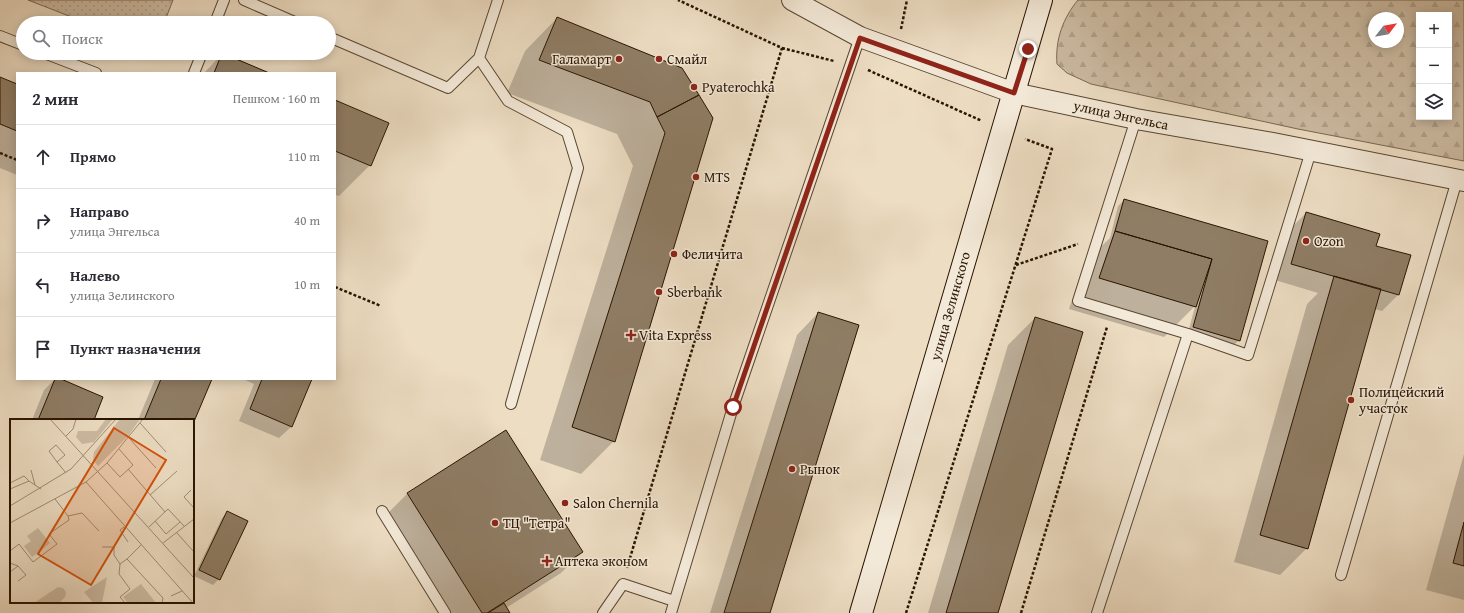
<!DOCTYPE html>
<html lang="ru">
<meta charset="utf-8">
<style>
:root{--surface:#fff;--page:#f2f2f3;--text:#2b2b33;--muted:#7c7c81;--line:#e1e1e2}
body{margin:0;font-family:"Gentium Book Plus",serif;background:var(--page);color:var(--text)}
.controls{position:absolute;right:12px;top:12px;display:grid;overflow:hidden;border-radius:0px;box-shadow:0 2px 10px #0003}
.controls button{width:36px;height:36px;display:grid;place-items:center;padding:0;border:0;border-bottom:1px solid var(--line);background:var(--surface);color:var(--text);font:20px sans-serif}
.compass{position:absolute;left:1368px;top:12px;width:36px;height:36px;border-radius:50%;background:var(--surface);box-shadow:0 2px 10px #0003;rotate:59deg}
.stop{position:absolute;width:12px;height:12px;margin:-9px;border:3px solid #8f2418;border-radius:50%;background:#fff}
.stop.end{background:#8f2418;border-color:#fff;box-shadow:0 1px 4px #0008}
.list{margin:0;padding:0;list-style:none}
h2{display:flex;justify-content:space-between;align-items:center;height:52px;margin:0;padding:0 16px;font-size:17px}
h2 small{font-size:13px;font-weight:400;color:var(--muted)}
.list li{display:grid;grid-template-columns:26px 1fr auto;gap:12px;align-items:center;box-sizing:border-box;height:64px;padding:0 16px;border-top:1px solid var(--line)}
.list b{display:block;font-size:15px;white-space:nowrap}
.list p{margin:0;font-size:13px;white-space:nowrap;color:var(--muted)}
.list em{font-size:13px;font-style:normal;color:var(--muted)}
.icon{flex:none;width:22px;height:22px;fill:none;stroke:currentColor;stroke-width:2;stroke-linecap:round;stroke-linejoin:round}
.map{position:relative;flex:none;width:1464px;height:613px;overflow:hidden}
.search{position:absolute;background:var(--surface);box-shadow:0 2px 10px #0003;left:16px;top:16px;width:320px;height:44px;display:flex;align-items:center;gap:10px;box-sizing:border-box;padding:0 14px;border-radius:22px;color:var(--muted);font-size:15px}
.panel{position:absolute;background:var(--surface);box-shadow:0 2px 10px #0003;left:16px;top:72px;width:320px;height:308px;border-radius:0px}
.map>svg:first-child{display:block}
.forest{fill:url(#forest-firs);stroke:#7a6851;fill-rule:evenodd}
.park{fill:url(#park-dots);stroke:#7a6851}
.shadow{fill:#0003}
.building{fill:#8f7d65;stroke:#291400}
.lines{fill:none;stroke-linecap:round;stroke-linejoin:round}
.lane-casing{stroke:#5a4631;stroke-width:12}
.street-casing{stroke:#5a4631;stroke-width:22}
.secondary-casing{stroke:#291400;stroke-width:24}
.path{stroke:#291400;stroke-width:2.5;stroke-dasharray:3 2;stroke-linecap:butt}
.lane{stroke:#f3e9d8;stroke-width:10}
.street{stroke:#f3e9d8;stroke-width:20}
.secondary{stroke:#f3e9d8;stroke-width:22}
.route{stroke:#8f2418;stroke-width:5}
.poi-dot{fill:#8f2418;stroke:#f3e9d8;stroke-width:1.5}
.labels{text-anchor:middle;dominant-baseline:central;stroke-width:3;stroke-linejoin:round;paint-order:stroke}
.poi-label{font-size:14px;fill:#291400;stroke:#f3e9d8;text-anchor:start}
.street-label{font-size:14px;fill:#291400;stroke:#f3e9d8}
.inset-road{fill:none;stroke:#9f8d75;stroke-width:1}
.view{fill:#d5520b;fill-opacity:0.15;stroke:#d5520b;stroke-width:2}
.inset-edge{fill:none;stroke:#291400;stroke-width:2}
</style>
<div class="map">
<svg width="1464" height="613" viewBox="0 0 1464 613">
<defs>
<pattern id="forest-firs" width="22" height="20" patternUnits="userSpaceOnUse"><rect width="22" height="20" fill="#ccbba2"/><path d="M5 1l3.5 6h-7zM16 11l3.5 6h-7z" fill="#afa08a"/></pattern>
<pattern id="park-dots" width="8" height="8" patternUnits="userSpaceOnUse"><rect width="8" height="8" fill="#ccbba2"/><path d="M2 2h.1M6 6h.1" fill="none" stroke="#afa08a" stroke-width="1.8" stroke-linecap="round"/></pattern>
</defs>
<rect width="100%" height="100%" fill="#edddc3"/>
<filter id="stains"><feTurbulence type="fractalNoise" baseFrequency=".005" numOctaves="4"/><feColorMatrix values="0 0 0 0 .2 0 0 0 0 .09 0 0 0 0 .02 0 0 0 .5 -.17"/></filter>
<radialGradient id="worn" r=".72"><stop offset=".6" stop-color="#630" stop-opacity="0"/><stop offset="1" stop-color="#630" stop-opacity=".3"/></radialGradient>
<path class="forest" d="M1078 0H1464V161L1298 129 1091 84 1067 73 1057 64C1055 40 1063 18 1078 0ZM1419 15H1449V117H1419ZM1374 18H1398V42H1374Z"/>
<path class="park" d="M28 0H173L164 23H87Z"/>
<path class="shadow" d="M557 18 682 68 614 441 581 474 540 460 633 166 617 134 507 93 525 51Z
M222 54 267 73H204Z
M0 78 17 85V175L0 168Z
M335 102 370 165 339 196 335 195Z
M1124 200 1267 242 1239 340 1233 346 1188 333 1195 306 1164 337 1069 309 1084 263 1110 238 1118 206Z
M1306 213 1375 246 1399 294 1382 311 1375 309 1307 548 1280 575 1234 562 1307 304 1318 293 1275 280 1289 230Z
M818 313 768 613H710L797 335Z
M1035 318 997 613H928L1008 345Z
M55 379H59L92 420H32L44 390Z
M155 379H211L193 422V420H138Z
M243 379H311L291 427 279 438 239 421 254 384Z
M506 432 582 552 561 573 506 608 509 613H448L386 515 407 494Z
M1464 454V600L1426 590Z
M227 512 219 579 213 585 194 576 222 518Z"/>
<path class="building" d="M557 17 682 68 699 95 657 117 650 102 539 60Z
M222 53 267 72 269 73H214Z
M0 77 17 84V131L0 124Z
M699 95 713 118 615 442 572 427 665 133 657 117Z
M335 100 389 123 371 166 335 151Z
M1124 199 1268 241 1240 341 1193 327 1212 259 1115 231Z
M1306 212 1380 234 1376 246 1411 255 1399 295 1291 264Z
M1115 231 1212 259 1196 307 1099 278Z
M1334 276 1381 289 1308 549 1260 535Z
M818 312 859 325 770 613H724Z
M1035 317 1083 332 998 613H946Z
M55 379H61L103 397 94 420H38Z
M161 379H212L193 424V420H144Z
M262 379H312L292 427 250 409Z
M506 430 583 552 487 613H482L407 493Z
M227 511 248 521 220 580 199 570Z
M1464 522V566L1453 563Z
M504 603 510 613H488Z"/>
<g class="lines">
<g class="lane-casing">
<path id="lane" d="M244 0 297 23
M498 0 479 58 508 101 567 132 578 168 511 404
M215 23 224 0
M0 36 23 45
M329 37 448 88 479 58
M44 53 96 73
M194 73 202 53
M1136 119 1078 301 1188 334 1248 355 1311 151
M382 511 445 613
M1341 575 1457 180
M603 613 623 584 674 601
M671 613 733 407 860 37
M1097 613 1188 334"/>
</g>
<g class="street-casing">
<path id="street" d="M792 0 860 37 1014 93 1136 119 1273 143 1464 181"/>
</g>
<g class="secondary-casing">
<path id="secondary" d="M861 613 1041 0"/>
</g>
<path class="path" d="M901 29 907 0
M782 48 834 61
M868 70 982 121
M0 153 17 160
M1016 265 1078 244
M335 287 381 306
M627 568 782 48 678 0
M906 613 1052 149 1025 139
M1021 613 1107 327"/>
<use href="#lane" class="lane"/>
<use href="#street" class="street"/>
<use href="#secondary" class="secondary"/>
</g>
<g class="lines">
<path class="route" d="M733 407 860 38 1014 93 1028 49"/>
</g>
<g class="poi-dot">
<circle cx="619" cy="59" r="4"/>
<circle cx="659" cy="59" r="4"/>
<circle cx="694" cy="87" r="4"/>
<circle cx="696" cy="177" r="4"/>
<circle cx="1306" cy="241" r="4"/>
<circle cx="674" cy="254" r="4"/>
<circle cx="659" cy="292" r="4"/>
<path d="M629 329h4v4h4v4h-4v4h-4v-4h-4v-4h4z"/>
<circle cx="1351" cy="400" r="4"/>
<circle cx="792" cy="469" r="4"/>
<circle cx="565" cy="503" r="4"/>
<circle cx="495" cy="523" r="4"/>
<path d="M545 555h4v4h4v4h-4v4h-4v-4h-4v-4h4z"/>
</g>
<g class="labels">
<g class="poi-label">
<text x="611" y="59" text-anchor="end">Галамарт</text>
<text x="667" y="59">Смайл</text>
<text x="702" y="87">Pyaterochka</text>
<text x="704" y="177">MTS</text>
<text x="1314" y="241">Ozon</text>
<text x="682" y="254">Феличита</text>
<text x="667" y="292">Sberbank</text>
<text x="639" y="335">Vita Express</text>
<text x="1359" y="392">Полицейский<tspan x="1359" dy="16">участок</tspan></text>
<text x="800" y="469">Рынок</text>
<text x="573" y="503">Salon Chernila</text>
<text x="503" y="523">ТЦ "Тетра"</text>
<text x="555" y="561">Аптека эконом</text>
</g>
<g class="street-label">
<text transform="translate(1121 115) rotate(12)">улица Энгельса</text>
<text transform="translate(950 306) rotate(-74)">улица Зелинского</text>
</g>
</g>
<g transform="translate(10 419)">
<rect width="184" height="184" fill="#edddc3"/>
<path d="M21 122 29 133 22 138 14 127ZM48 168 53 169 56 173 55 178 49 184H24Z" fill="#ccbba2"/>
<path d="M96 0H103L84 23 72 25 66 18 68 12H87ZM110 0H130L118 17 88 47 83 41 84 33ZM97 158 92 184H83L74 173Z" fill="#ccbba2"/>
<path d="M28 109 40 124 29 133 17 117ZM131 165 146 184H118L113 178Z" fill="#ccbba2"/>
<path class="inset-road" d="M40 0 184 159M130 4 156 33M56 17 63 10 66 0M119 19 146 49M47 43 39 32 46 26 55 36 47 43 56 54M97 44 110 58 123 46 109 30M118 50 155 93M21 51 25 66M76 63 183 184M0 64 14 57 19 62M0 70 19 62 31 70M181 71 174 78 184 89M140 76 167 52M45 80 58 97 72 94 89 112M0 87 61 50 106 0M145 102 156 115 170 103M0 104 76 63 97 44 133 0M114 108 110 111 118 123M139 108 158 90 174 107M166 113 184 133M153 124 184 100M92 128H104V136L110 145 109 155 120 170 110 178 115 184M0 132 9 125 23 143 47 125 39 115 59 101 58 97M117 140 131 126M0 144 8 147 0 153M110 145 117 140 153 179 152 184M8 162 16 156 8 147M161 177 172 172"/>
<path class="view" d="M104 9 156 41 81 166 28 135Z"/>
<rect width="184" height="184" class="inset-edge"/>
</g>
<rect width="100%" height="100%" filter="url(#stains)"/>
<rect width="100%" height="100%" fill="url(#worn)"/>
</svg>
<div class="controls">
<button>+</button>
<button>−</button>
<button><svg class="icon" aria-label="layers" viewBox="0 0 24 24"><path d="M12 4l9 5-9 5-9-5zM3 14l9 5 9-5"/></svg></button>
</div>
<svg class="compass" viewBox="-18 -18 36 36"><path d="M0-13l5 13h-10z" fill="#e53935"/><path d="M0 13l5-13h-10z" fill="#7c7c81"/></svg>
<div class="stop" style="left:733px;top:407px"></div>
<div class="stop end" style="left:1028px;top:49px"></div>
<div class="search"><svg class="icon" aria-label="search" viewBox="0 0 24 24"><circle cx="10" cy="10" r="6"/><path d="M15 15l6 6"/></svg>Поиск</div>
<section class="panel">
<h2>2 мин<small>Пешком · 160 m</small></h2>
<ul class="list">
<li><svg class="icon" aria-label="ahead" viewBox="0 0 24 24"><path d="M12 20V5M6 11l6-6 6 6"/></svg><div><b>Прямо</b></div><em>110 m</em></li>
<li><svg class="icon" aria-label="right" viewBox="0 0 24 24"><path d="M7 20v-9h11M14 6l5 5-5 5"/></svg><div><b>Направо</b><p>улица Энгельса</p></div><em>40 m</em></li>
<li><svg class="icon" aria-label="left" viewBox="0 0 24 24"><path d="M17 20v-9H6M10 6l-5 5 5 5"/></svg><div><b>Налево</b><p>улица Зелинского</p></div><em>10 m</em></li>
<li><svg class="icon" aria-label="arrive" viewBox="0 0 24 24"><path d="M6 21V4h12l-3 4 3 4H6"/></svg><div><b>Пункт назначения</b></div></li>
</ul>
</section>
</div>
